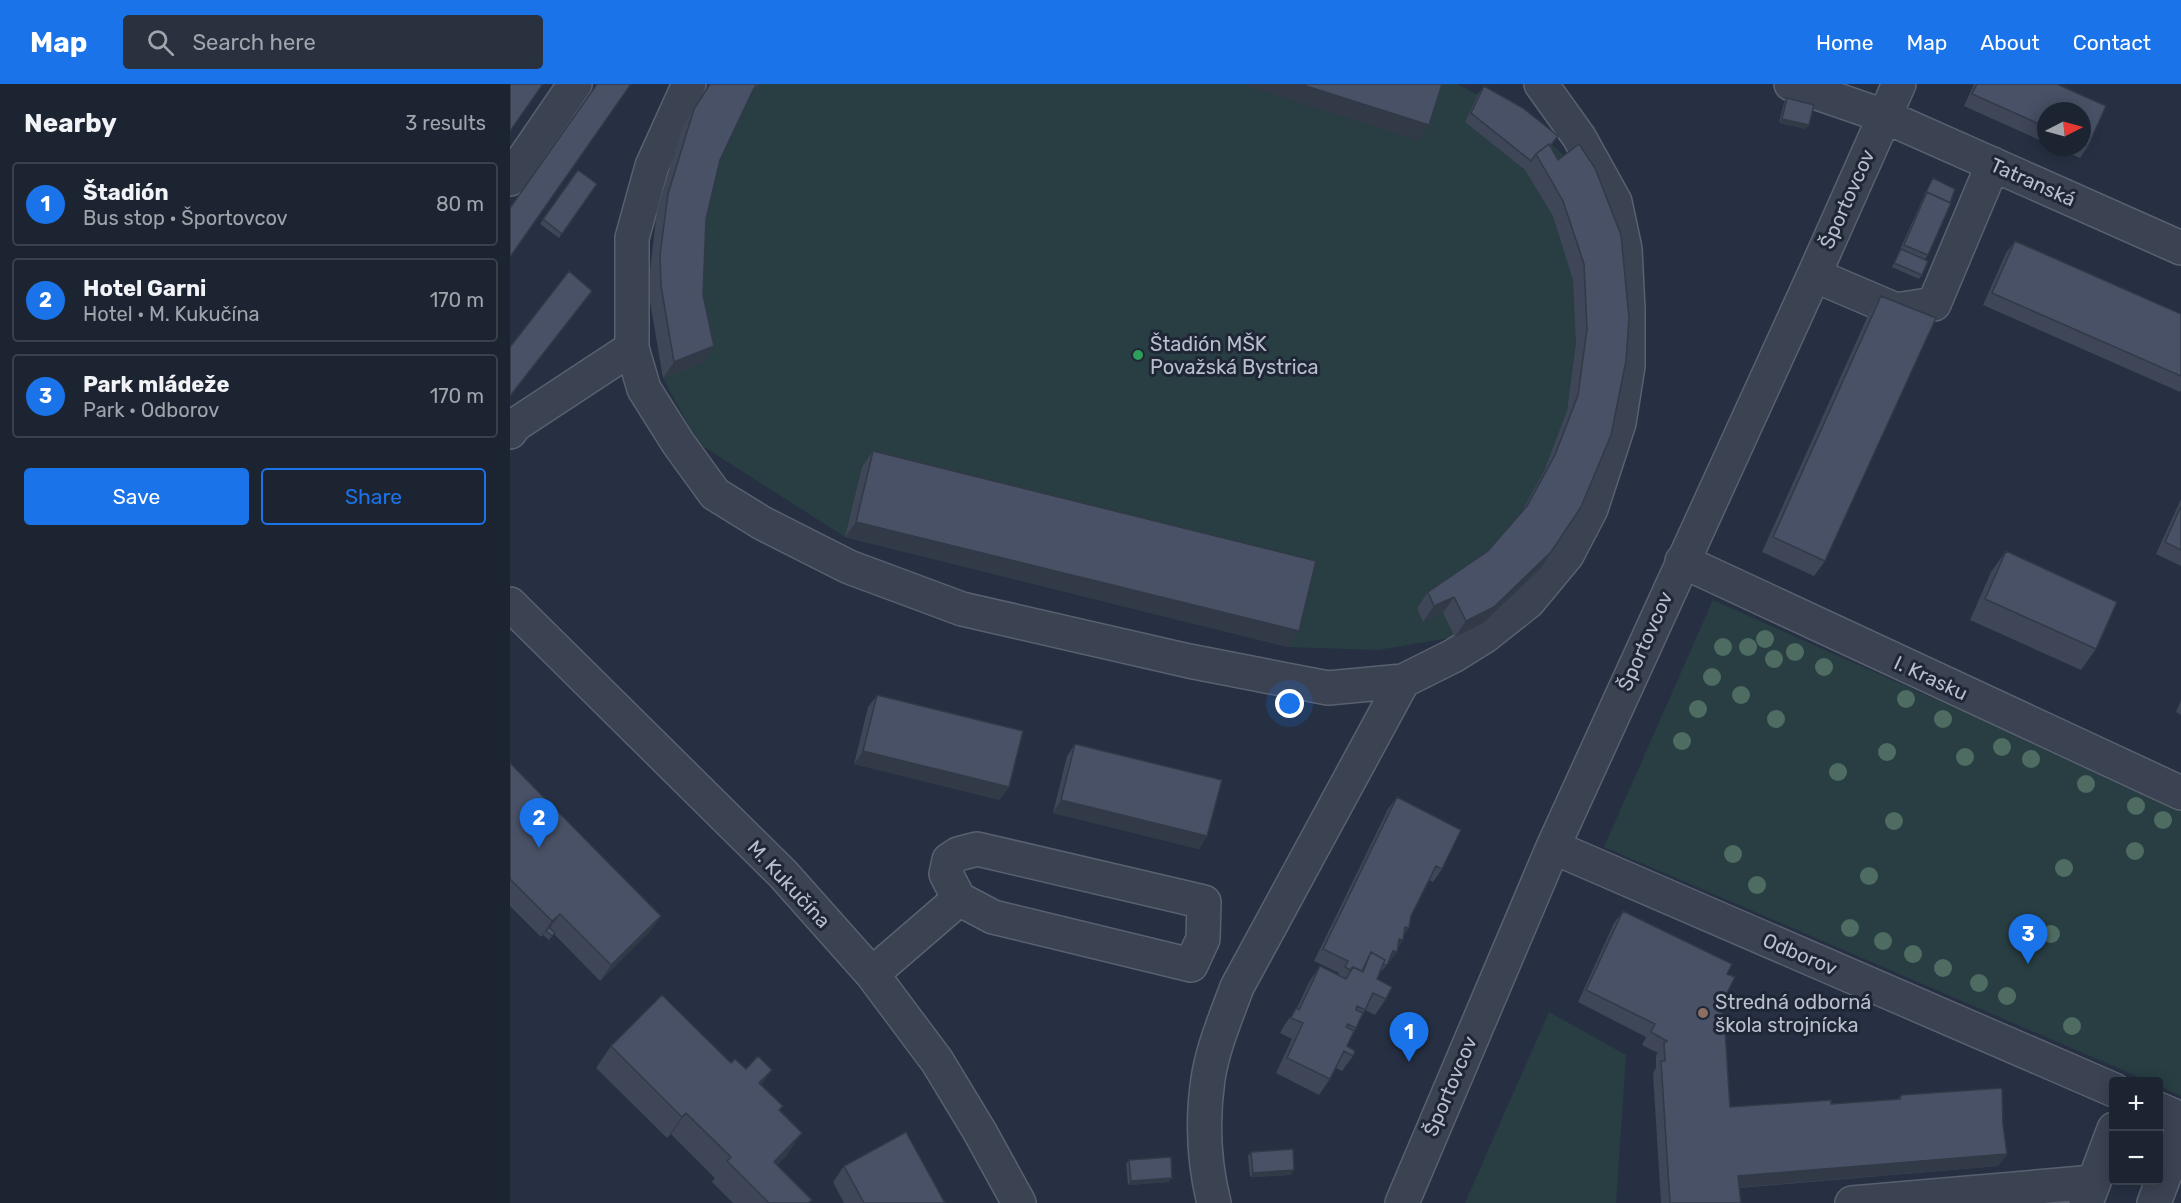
<!DOCTYPE html>
<meta charset="utf-8">
<style>
:root{--surface:#1c2432;--page:#29303e;--text:#f1f3f6;--muted:#a0a4ac;--line:#3a414d;--accent:#1a73e8}
body{margin:0;font-family:Rubik,sans-serif;background:var(--page);color:var(--text)}
.controls{position:absolute;right:18px;bottom:18px;display:grid;overflow:hidden;border-radius:6px;box-shadow:0 3px 15px #0003}
.controls button{width:54px;height:54px;display:grid;place-items:center;padding:0;border:0;border-bottom:2px solid var(--line);background:var(--surface);color:var(--text);font:30px sans-serif}
.compass{position:absolute;left:1527px;top:18px;width:54px;height:54px;border-radius:50%;background:var(--surface);box-shadow:0 3px 15px #0003;rotate:84deg}
.you{position:absolute;left:780px;top:620px;width:21px;height:21px;margin:-15px;border:4px solid #fff;border-radius:50%;background:#1a73e8;box-shadow:0 0 0 9px #1a73e833}
.badge{display:grid;place-items:center;width:39px;height:39px;border-radius:50%;background:var(--accent);color:#fff;font-size:20px;font-weight:700}
.pin{position:absolute;translate:-50% -50px;filter:drop-shadow(0 2px 3px #0008)}
.pin::after{content:'';position:absolute;top:32px;width:21px;height:18px;background:inherit;clip-path:polygon(0 0,100% 0,50% 100%)}
.list{margin:0;padding:0;list-style:none}
h2{display:flex;justify-content:space-between;align-items:center;height:78px;margin:0;padding:0 24px;font-size:26px}
h2 small{font-size:20px;font-weight:400;color:var(--muted)}
.list li{display:grid;grid-template-columns:39px 1fr auto;gap:18px;align-items:center;box-sizing:border-box;height:84px;margin:0 12px 12px;padding:0 12px;border:2px solid var(--line);border-radius:6px}
.list b{display:block;font-size:22px;white-space:nowrap}
.list p{margin:0;font-size:20px;white-space:nowrap;color:var(--muted)}
.list em{font-size:20px;font-style:normal;color:var(--muted)}
.actions{display:flex;gap:12px;padding:18px 24px}
.actions a{flex:1;padding:14px 0;border:2px solid var(--accent);border-radius:6px;text-align:center;font-size:21px;color:var(--accent)}
.actions .main{background:var(--accent);color:#fff}
.icon{flex:none;width:33px;height:33px;fill:none;stroke:currentColor;stroke-width:2;stroke-linecap:round;stroke-linejoin:round}
.map{position:relative;flex:none;width:1671px;height:1119px;overflow:hidden}
header{display:flex;align-items:center;gap:36px;box-sizing:border-box;height:84px;padding:0 30px;background:var(--accent);color:#fff}
header strong{font-size:28px}
nav{display:flex;gap:33px;margin-inline-start:auto;font-size:21px}
.search{width:420px;height:54px;background:var(--page);display:flex;align-items:center;gap:15px;box-sizing:border-box;padding:0 21px;border-radius:6px;color:var(--muted);font-size:22px}
main{display:flex}
aside{flex:1;background:var(--surface)}
.map>svg:first-child{display:block}
.green{fill:#283e43}
.lines{fill:none;stroke-linecap:round;stroke-linejoin:round}
.minor-casing{stroke:#59606f;stroke-width:36}
.minor{stroke:#3b4252;stroke-width:33}
.tree{fill:#4e6c62}
.wall{fill:#3e4658}
.shaded-wall{fill:#323947}
.building{fill:#485166;stroke:#323947;stroke-width:1.5}
.leisure-dot{fill:#2e9e5b;stroke:#1f2737;stroke-width:2}
.education-dot{fill:#8d6e63;stroke:#1f2737;stroke-width:2}
.labels{text-anchor:middle;dominant-baseline:central;stroke-width:6;stroke-linejoin:round;paint-order:stroke}
.street-label{font-size:20px;fill:#b8becc;stroke:#1f2737}
.poi-label{font-size:20px;fill:#b8becc;stroke:#1f2737;text-anchor:start}
</style>
<header>
<strong>Map</strong>
<div class="search"><svg class="icon" aria-label="search" viewBox="0 0 24 24"><circle cx="10" cy="10" r="6"/><path d="M15 15l6 6"/></svg>Search here</div>
<nav><a>Home</a><a>Map</a><a>About</a><a>Contact</a></nav>
</header>
<main>
<aside>
<h2>Nearby<small>3 results</small></h2>
<ul class="list">
<li><span class="badge">1</span><div><b>Štadión</b><p>Bus stop · Športovcov</p></div><em>80 m</em></li>
<li><span class="badge">2</span><div><b>Hotel Garni</b><p>Hotel · M. Kukučína</p></div><em>170 m</em></li>
<li><span class="badge">3</span><div><b>Park mládeže</b><p>Park · Odborov</p></div><em>170 m</em></li>
</ul>
<div class="actions"><a class="main">Save</a><a>Share</a></div>
</aside>
<div class="map">
<svg width="1671" height="1119" viewBox="0 0 1671 1119">
<rect width="100%" height="100%" fill="#263042"/>
<path class="green" d="M199 0H947C990 22 1024 41 1058 76L1108 250 945 553 868 566 778 563 335 453 188 359 153 294 140 217Z
M1203 516 1671 725V1012L1649 1002 1648 998 1638 997 1094 763Z
M1039 928 1116 971 1106 1119H955Z"/>
<g class="lines">
<g class="minor-casing">
<path id="minor" d="M179 0 142 82 122 154V264L134 305 168 359 205 410 252 439 339 483 452 525 679 577 818 604 893 597 943 572 975 552 1018 518 1057 471 1081 425 1109 339 1118 282V225L1115 165 1105 118 1069 53 1031 0
M1281 0 1374 32 1671 164
M0 95 65 0
M1304 191 1386 226 1424 220 1483 80
M0 348 5 341 122 264
M1172 477 1671 709
M0 520 273 790 362 890 427 977 470 1048 509 1119
M1043 763 1604 1006
M467 765 694 818 693 855 681 881 483 833 449 815 436 790 439 776 448 770Z
M362 890 449 815
M1648 1025 1671 1035
M704 1119C694 1079 692 1036 698 995 703 963 716 933 727 903L893 597
M892 1119 1043 763 1304 191 1389 0
M1342 1119 1584 1098
M1576 1119 1604 1045
M1644 1119 1671 1048"/>
</g>
<use href="#minor" class="minor"/>
</g>
<g class="tree">
<circle cx="1255" cy="555" r="9"/>
<circle cx="1213" cy="563" r="9"/>
<circle cx="1238" cy="563" r="9"/>
<circle cx="1285" cy="568" r="9"/>
<circle cx="1264" cy="575" r="9"/>
<circle cx="1314" cy="583" r="9"/>
<circle cx="1202" cy="593" r="9"/>
<circle cx="1231" cy="611" r="9"/>
<circle cx="1396" cy="615" r="9"/>
<circle cx="1188" cy="625" r="9"/>
<circle cx="1266" cy="635" r="9"/>
<circle cx="1433" cy="635" r="9"/>
<circle cx="1172" cy="657" r="9"/>
<circle cx="1492" cy="663" r="9"/>
<circle cx="1377" cy="668" r="9"/>
<circle cx="1455" cy="673" r="9"/>
<circle cx="1521" cy="675" r="9"/>
<circle cx="1328" cy="688" r="9"/>
<circle cx="1576" cy="700" r="9"/>
<circle cx="1626" cy="722" r="9"/>
<circle cx="1653" cy="736" r="9"/>
<circle cx="1384" cy="737" r="9"/>
<circle cx="1625" cy="767" r="9"/>
<circle cx="1223" cy="770" r="9"/>
<circle cx="1554" cy="784" r="9"/>
<circle cx="1359" cy="792" r="9"/>
<circle cx="1247" cy="801" r="9"/>
<circle cx="1340" cy="844" r="9"/>
<circle cx="1541" cy="850" r="9"/>
<circle cx="1373" cy="857" r="9"/>
<circle cx="1403" cy="870" r="9"/>
<circle cx="1433" cy="884" r="9"/>
<circle cx="1469" cy="899" r="9"/>
<circle cx="1497" cy="912" r="9"/>
<circle cx="1562" cy="942" r="9"/>
</g>
<path class="wall" d="M199 0H249L241 10 210 76 196 135 193 211V278L153 294 140 217V187L147 126 173 41Z
M1464 0H1547L1596 22 1578 62 1570 74 1545 63H1572V27H1536V59L1454 22Z
M974 2 1048 52 1040 63 1048 76 1111 151 1041 468 1031 484 973 539 945 553 933 529 913 538 907 524 918 508 978 467 1011 429 1034 387 1057 327 1066 260 1063 196 1043 132 1015 86 955 38 968 10Z
M1277 14 1296 45 1269 39 1274 19Z
M68 86 87 100 49 154 30 140Z
M1423 94 1418 171 1415 175 1412 191 1409 195 1382 183 1420 99Z
M1505 157 1671 230V306L1670 308 1473 221 1496 169Z
M1371 212 1315 477 1304 492 1252 468 1360 227Z
M363 367 789 547 778 563 335 453 352 383Z
M1671 415V482L1646 470Z
M1496 467 1586 565 1571 586 1460 536 1481 488Z
M367 611 490 716 344 680 358 623Z
M1671 616V631L1666 628Z
M565 660 697 752 689 765 543 729 557 672Z
M0 679 151 832 140 847 90 897 44 850 39 856 33 851 31 853 0 822Z
M887 713 932 785 923 798 919 796 901 832 899 844 894 851 893 856 888 864 887 868 867 893V895L876 915 865 931 855 926 837 962 843 972 832 987 826 984 820 995 809 1011 766 989 782 955 770 949 775 940 787 924 799 898 810 882 828 891 829 889 804 877 878 725Z
M1113 827 1217 890 1208 927 1220 1023 1321 1020 1388 1015 1391 1011 1493 1041 1497 1070 1488 1082 1229 1104 1231 1119H1151L1143 989 1146 984V971L1148 969 1132 961 1136 953 1068 918 1104 839Z
M101 962 221 979 251 1001 273 1022 270 1027 277 1071 267 1081 302 1116 299 1119H223L202 1098 205 1094 161 1050 157 1054 86 984Z
M741 1068 781 1091 740 1093 738 1072Z
M619 1076 659 1098 618 1101 616 1080Z
M334 1082 435 1119H334L323 1098Z"/>
<path class="shaded-wall" d="M731 0H790L919 41 908 57Z
M1272 35 1299 41 1296 45 1269 39Z
M204 262 193 278 153 294 164 278Z
M346 438 789 547 778 563 335 453Z
M1041 468 1031 484 973 539 945 553 956 537Z
M944 513 933 529 913 538 924 522Z
M353 667 499 703 490 716 344 680Z
M551 716 697 752 689 765 543 729Z
M50 830 39 845 36 847 31 853 42 837Z
M151 832 140 847 90 897 101 881Z
M895 843 899 844 891 855 893 856 885 868H887L878 880H875Z
M262 986 247 1007 249 999Z
M176 1029 161 1050 157 1054 172 1033Z
M292 1049 277 1071 249 1099 264 1078Z
M1497 1070 1488 1082 1220 1104 1228 1092Z
M784 1086 781 1091 740 1093 743 1089Z
M662 1094 659 1098 618 1101 621 1097Z"/>
<path class="building" d="M0 0H33L0 47Z
M87 0H121L0 173V124Z
M200 0H247L243 6 210 76 196 135 193 211 204 262 164 278 151 202 150 171 158 110 184 25Z
M790 0H932L919 41Z
M1467 0H1547L1596 22 1578 62 1572 59V27H1536V43L1462 10Z
M974 2 1013 24 1048 52 1040 62 1039 60 1026 70 1021 77 961 29Z
M1277 14 1304 21 1299 41 1272 35Z
M1039 60 1048 76 1069 60 1085 84 1111 151 1119 234 1116 277 1101 351 1071 423 1041 468 984 523 956 537 944 513 924 522 918 508 978 467 1017 422 1045 371 1068 311 1077 245 1074 180 1053 117 1026 70Z
M68 86 87 100 52 150 33 135Z
M1423 94 1445 105 1440 119 1417 108 1414 112Z
M1417 108 1441 119 1418 171 1394 161Z
M1505 157 1671 230V292L1482 209Z
M1391 165 1418 177 1412 191 1384 179Z
M59 187 82 207 0 312V263Z
M1371 212 1426 234 1315 477 1263 453Z
M363 367 806 477 789 547 346 438Z
M1671 422V466L1655 458Z
M1496 467 1607 518 1586 565 1475 515Z
M367 611 513 647 499 703 353 667Z
M565 660 712 696 697 752 551 716Z
M0 679 151 832 101 881 50 830 42 837 0 795Z
M887 713 951 746 932 785 926 782 901 832 899 844 895 843 893 856 889 855 887 868 883 867 877 881 873 880 875 876 861 868 852 887 843 883 840 886 835 883 838 877 813 865Z
M1113 827 1222 880 1217 890 1225 893 1208 927 1214 930 1220 1023 1321 1016V1020L1390 1015 1391 1011 1492 1004 1493 1041 1497 1070 1228 1092 1231 1119H1160L1151 977H1155L1154 959 1157 957 1141 948 1145 940 1076 906Z
M39 843 45 849 42 852 36 847Z
M861 868 875 876 867 895 882 903 876 915 863 909 855 926 847 922 846 926 853 929 846 944 838 940 836 943 844 947 837 962 845 967 843 972 834 967 820 995 777 974 793 939 781 934 786 924 789 926 810 882 836 895 843 883 853 888Z
M152 911 221 979 225 975 236 985 248 972 262 986 249 999 273 1022 269 1026 292 1049 264 1078 302 1116 298 1119H259L217 1077 221 1073 176 1029 172 1033 101 962Z
M396 1048 435 1119H354L334 1082Z
M783 1065 784 1086 743 1089 741 1068Z
M661 1073 662 1094 621 1097 619 1076Z"/>
<circle class="leisure-dot" cx="628" cy="271" r="6"/>
<circle class="education-dot" cx="1193" cy="929" r="6"/>
<g class="labels">
<g class="street-label">
<text transform="translate(1523 98) rotate(24)">Tatranská</text>
<text transform="translate(1337 115) rotate(-66)">Športovcov</text>
<text transform="translate(1135 557) rotate(-66)">Športovcov</text>
<text transform="translate(1421 594) rotate(25)">I. Krasku</text>
<text transform="translate(279 800) rotate(47)">M. Kukučína</text>
<text transform="translate(1290 870) rotate(23)">Odborov</text>
<text transform="translate(940 1002) rotate(-67)">Športovcov</text>
</g>
<g class="poi-label">
<text x="640" y="260">Štadión MŠK<tspan x="640" dy="23">Považská Bystrica</tspan></text>
<text x="1205" y="918">Stredná odborná<tspan x="1205" dy="23">škola strojnícka</tspan></text>
</g>
</g>
</svg>
<div class="controls">
<button>+</button>
<button>−</button>
</div>
<svg class="compass" viewBox="-18 -18 36 36"><path d="M0-13l5 13h-10z" fill="#e53935"/><path d="M0 13l5-13h-10z" fill="#a0a4ac"/></svg>
<div class="you"></div>
<div class="pin badge" style="left:899px;top:978px">1</div>
<div class="pin badge" style="left:29px;top:764px">2</div>
<div class="pin badge" style="left:1518px;top:880px">3</div>
</div>
</main>
